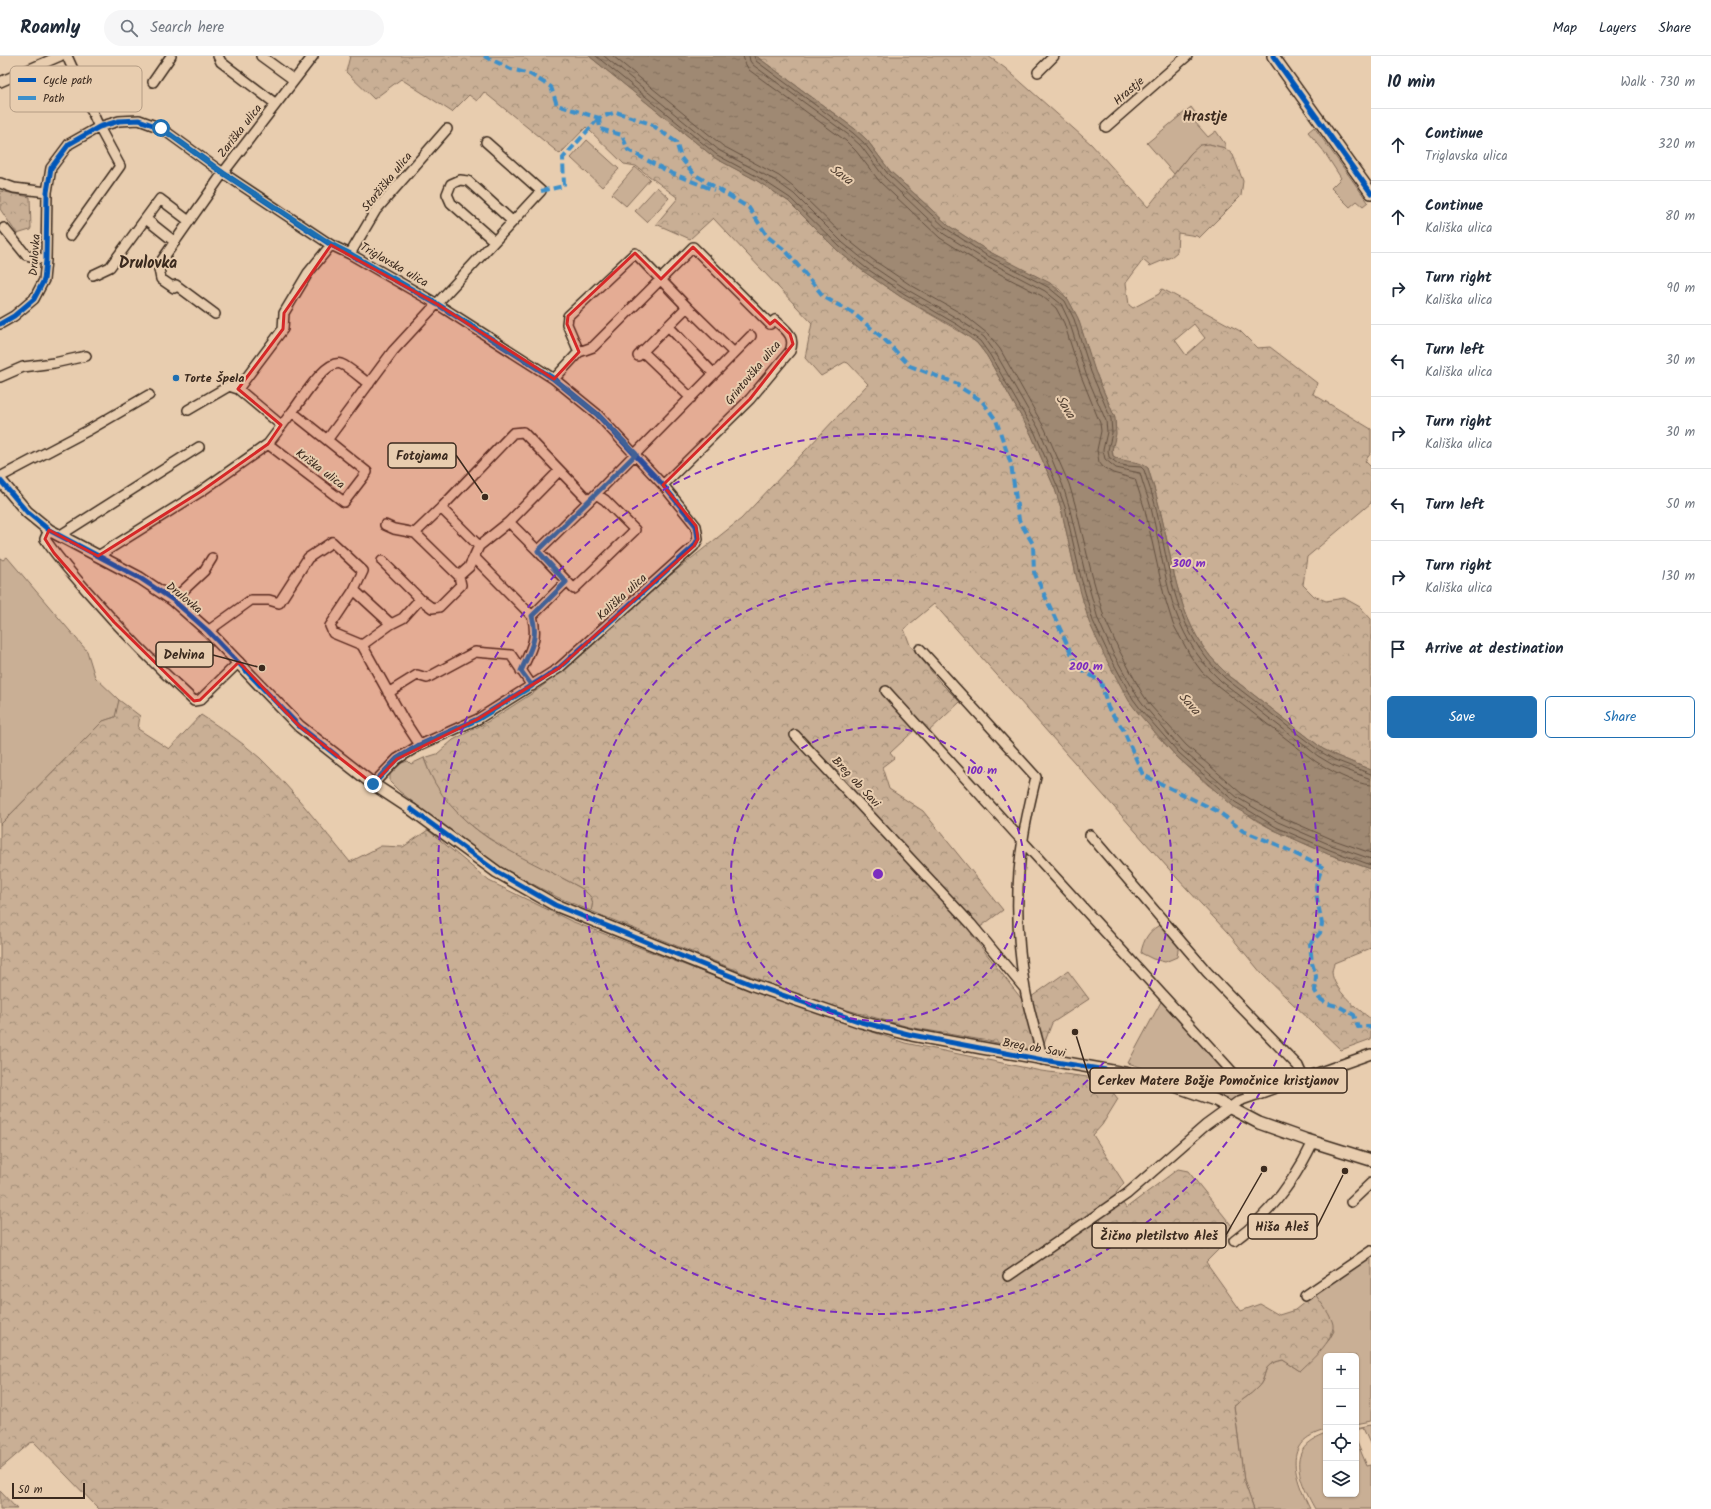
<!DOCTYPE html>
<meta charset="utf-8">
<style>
:root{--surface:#fff;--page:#f6f6f7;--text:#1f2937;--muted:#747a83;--line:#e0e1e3;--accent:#1f6fb2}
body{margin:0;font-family:Kalam,sans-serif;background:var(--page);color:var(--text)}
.controls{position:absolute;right:12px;bottom:12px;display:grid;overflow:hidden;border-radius:6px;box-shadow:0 1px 3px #0004}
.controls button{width:36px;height:36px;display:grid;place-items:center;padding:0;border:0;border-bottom:1px solid var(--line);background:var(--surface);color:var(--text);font:20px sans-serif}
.scale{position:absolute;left:12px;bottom:10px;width:73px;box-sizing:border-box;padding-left:4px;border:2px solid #3b2a1e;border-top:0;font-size:11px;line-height:14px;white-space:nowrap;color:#3b2a1e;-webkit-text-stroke:3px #e8cdaf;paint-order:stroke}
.stop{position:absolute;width:12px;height:12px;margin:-9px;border:3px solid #1f6fb2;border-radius:50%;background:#fff}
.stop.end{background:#1f6fb2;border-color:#fff;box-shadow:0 1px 4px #0008}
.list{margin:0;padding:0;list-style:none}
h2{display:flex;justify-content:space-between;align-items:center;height:52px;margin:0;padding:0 16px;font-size:17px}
h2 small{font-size:13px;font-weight:400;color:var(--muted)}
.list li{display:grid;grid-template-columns:26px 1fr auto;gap:12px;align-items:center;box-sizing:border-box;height:72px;padding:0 16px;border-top:1px solid var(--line)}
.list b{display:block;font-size:15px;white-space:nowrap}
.list p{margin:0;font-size:13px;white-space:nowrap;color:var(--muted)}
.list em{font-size:13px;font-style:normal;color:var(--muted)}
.actions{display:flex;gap:8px;padding:12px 16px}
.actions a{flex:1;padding:9px 0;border:1px solid var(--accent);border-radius:6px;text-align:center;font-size:14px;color:var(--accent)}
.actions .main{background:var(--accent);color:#fff}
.icon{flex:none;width:22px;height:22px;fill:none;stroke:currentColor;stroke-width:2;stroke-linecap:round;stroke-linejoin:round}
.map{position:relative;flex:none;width:1371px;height:1453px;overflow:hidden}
header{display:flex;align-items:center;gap:24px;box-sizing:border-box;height:56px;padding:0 20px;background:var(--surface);border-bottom:1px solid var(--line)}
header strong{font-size:19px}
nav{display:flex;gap:22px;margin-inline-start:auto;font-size:14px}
.search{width:280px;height:36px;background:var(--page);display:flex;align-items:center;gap:10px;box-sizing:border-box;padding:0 14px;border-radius:22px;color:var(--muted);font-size:15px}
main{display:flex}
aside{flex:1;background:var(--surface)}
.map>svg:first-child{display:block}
.green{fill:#c9af95;stroke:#826c5a}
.forest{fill:url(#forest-crowns);stroke:#826c5a;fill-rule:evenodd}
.water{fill:url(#water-ripples);stroke:#776351}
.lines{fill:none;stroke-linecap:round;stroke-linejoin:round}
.shore{stroke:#635040;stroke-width:1}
.minor-casing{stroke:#3b2a1e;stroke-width:12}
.tertiary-casing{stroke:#3b2a1e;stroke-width:14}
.minor{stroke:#e8cdaf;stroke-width:9}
.tertiary{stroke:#e8cdaf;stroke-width:11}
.quiet{stroke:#3e90ca;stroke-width:4;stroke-dasharray:8 4;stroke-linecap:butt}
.cycleway-casing{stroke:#e8cdaf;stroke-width:8}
.cycleway{stroke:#0057b8;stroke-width:5}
.route{stroke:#1f6fb2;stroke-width:5}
.marked{fill:#d62828;fill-opacity:0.2;stroke:#d62828;stroke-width:3;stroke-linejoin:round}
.ring{fill:none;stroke:#7b2cbf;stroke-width:2;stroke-dasharray:7 5}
.poi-dot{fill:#1f6fb2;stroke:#e8cdaf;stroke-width:1.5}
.labels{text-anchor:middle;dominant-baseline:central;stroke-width:4;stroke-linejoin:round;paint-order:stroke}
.street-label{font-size:12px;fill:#3b2a1e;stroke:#e8cdaf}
.poi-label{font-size:12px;font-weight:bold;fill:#3b2a1e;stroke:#e8cdaf;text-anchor:start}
.water-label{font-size:13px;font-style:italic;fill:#4f3d2f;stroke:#e8cdaf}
.quarter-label{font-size:14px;font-weight:bold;fill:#3b2a1e;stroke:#e8cdaf}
.district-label{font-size:16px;font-weight:bold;fill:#3b2a1e;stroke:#e8cdaf}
.key{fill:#e8cdaf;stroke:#b49c84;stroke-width:1}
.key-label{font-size:11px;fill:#3b2a1e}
.centre{fill:#7b2cbf;stroke:#e8cdaf;stroke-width:2}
.ring-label{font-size:12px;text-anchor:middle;font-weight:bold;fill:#7b2cbf;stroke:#e8cdaf;stroke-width:4;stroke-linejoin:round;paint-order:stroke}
.leader{fill:none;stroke:#3b2a1e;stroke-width:1.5}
.callout-dot{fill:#3b2a1e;stroke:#e8cdaf;stroke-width:1.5}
.callout{fill:#e8cdaf;stroke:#3b2a1e;stroke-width:1.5}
.callout-label{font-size:13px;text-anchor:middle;font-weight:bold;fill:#3b2a1e}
</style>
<header>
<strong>Roamly</strong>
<div class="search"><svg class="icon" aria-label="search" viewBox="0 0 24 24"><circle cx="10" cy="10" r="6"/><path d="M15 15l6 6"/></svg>Search here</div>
<nav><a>Map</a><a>Layers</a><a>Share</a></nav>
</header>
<main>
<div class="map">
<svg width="1371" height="1453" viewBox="0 0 1371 1453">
<defs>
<pattern id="forest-crowns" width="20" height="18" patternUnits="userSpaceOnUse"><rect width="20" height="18" fill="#c9af95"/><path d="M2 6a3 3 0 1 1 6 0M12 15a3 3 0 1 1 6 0" fill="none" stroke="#a48f79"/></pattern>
<pattern id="water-ripples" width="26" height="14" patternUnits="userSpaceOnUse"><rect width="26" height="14" fill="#9f8973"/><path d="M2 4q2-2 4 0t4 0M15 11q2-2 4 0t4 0" fill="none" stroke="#83705e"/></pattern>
</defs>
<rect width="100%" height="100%" fill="#e8cdaf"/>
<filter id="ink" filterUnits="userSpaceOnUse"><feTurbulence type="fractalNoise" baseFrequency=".025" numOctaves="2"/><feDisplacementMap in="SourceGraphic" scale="8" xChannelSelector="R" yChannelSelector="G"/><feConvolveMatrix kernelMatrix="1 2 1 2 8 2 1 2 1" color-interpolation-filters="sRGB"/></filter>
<g filter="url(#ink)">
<path class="green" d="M1191 51 1197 59 1194 65 1208 81 1216 75 1225 88V92L1209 88 1191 97 1174 118 1147 87Z
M1314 71 1368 146 1363 150 1357 145 1350 151 1331 132 1341 122 1323 94 1308 76Z
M587 84 619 113 602 131 571 102Z
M635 111 650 123 626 150 612 138Z
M657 131 669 142 647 166 635 155Z
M7 501 87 595 95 621 119 644 116 661 103 665 0 769V502L3 504Z
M424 702C435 736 462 765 491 784L581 832C591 840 595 843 591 855L557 841 499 810 433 762 399 735 390 726V717L402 707 408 705 411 708Z
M1163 868 1179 887 1177 901 1165 906 1153 903 1141 897C1143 884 1150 872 1163 868Z
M1163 942 1242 1028 1244 1038 1237 1044 1225 1045 1148 1017 1143 1012 1128 1007Z
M1371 1199V1365L1356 1368V1300H1326V1374C1280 1385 1295 1422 1310 1453H1254L1244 1425 1234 1350C1242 1344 1250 1339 1257 1332 1270 1320 1258 1309 1283 1304L1300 1315 1329 1284 1334 1275 1315 1238Z
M1371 1369V1390L1363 1372 1356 1374V1372Z
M1326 1378V1438H1356V1384L1367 1410 1371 1409V1453H1315C1299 1424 1284 1392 1326 1378Z"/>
<path class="forest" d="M350 0H589L715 102 756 124 788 145 837 194 863 215 901 241 969 281 977 287 987 300 1031 378 1055 433 1061 452 1077 523 1151 673 1176 700 1208 729 1257 765 1274 774 1328 798 1371 813V892L1334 907C1334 910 1332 913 1332 916 1333 934 1358 953 1371 963V983L1341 994 1262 918 1228 877 1176 821 934 548 904 573 910 589 940 626 960 646 927 677 920 669 890 697 894 702 882 711 889 733 923 755 1003 854 971 878 1024 946 1068 915 1089 943 1052 967 1041 996 988 985 909 971 833 950 780 932 591 855C595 843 591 840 581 832 520 798 448 776 424 702L437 698 453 684 489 665 536 635 572 607 659 528 741 463 868 328 848 307 845 306 821 320 805 302 812 267 713 162 690 183 656 168 678 142 636 110 624 108 586 71 560 98 484 36 477 45 469 39 452 56 401 23 374 43 346 16Z
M756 0H988L1005 12 1091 88 1148 151 1191 97 1200 89 1209 88 1225 92 1233 99 1243 125 1241 140 1199 182 1197 180 1178 177 1177 196 1171 201 1150 210 1143 204 1126 227 1129 249 1133 252 1159 238 1162 233 1172 238 1240 275 1257 292 1270 291 1317 327 1313 338 1371 373V397L1365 405 1371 411V447L1307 501 1303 529 1314 540 1326 545 1344 542 1360 551 1371 563V714L1337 700 1323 693 1227 618C1176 572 1175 512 1159 450 1156 437 1152 425 1148 412 1135 405 1125 408 1113 400 1110 387 1119 375 1114 361 1109 345 1100 330 1094 313 1084 286 1080 255 1059 233L988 195 949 170 890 115 867 84 855 73ZM1194 268 1205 282 1186 299 1175 284Z
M0 135 30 141 31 172 30 174 17 178 0 153Z
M119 644 140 660 138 673 169 693 201 659C221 672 242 686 260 702 293 734 321 771 350 806L381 790 403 791 428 774 489 825 571 865 744 932 905 987 1041 1015 1103 1023 1118 1043 1102 1069 1093 1079 1124 1127 1116 1137 1126 1152 1178 1113 1188 1115 1232 1170 1222 1190 1206 1206 1241 1255 1260 1248 1279 1259 1295 1254 1315 1238C1321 1247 1328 1255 1332 1265 1339 1281 1311 1304 1300 1315L1283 1304C1258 1309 1270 1319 1257 1332 1250 1339 1242 1344 1234 1350L1244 1425 1254 1453H99L34 1386 30 1387 0 1413V769L103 665 115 661Z
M0 1435 17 1453H0Z"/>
<path class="water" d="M589 0H756L855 73 867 84 890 115 949 170 988 195 1050 227 1068 243 1078 262 1095 315 1115 362 1116 378 1112 394 1113 400C1126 408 1138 403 1148 412 1151 424 1156 437 1159 450 1175 512 1176 572 1227 618L1323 693 1337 700 1371 714V813L1328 798 1274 774 1233 750 1176 700 1139 658 1129 645 1105 601 1089 566 1077 523 1061 452 1055 433 1031 378 987 300 977 287 956 272 901 241 863 215 837 194 788 145 756 124 715 102Z"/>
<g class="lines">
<path class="shore" d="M596 0 717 99 758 121 790 142 840 191 866 212 903 237 958 269 980 285 990 299 1035 377 1058 432 1065 451 1081 522 1093 565 1109 599 1133 643 1142 655 1179 697 1235 746 1276 771 1330 794 1371 809
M604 0 720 95 776 125 794 138 843 187 869 208 906 233 960 264 984 281 995 296 1040 375 1063 430 1069 450 1086 521 1098 563 1113 597 1137 640 1146 652 1182 694 1238 742 1278 766 1331 789 1371 803
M613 0 723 90 779 120 797 134 847 183 872 203 909 228 964 259 988 278 1000 293 1045 373 1069 428 1075 448 1092 519 1104 561 1119 594 1142 637 1150 649 1186 689 1242 738 1281 761 1334 784 1371 797
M743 0 745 7 749 14 846 85 856 95 880 126 940 182 981 208 1042 240 1056 252 1064 267 1081 320 1100 367 1101 375 1097 394 1099 406 1103 411 1113 417 1135 423 1145 454 1164 539 1173 568 1191 601 1202 616 1218 630 1315 705C1329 714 1354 728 1371 729
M749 0 750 5 753 9 850 80 861 90 884 121 944 178 984 203 1045 235 1061 248 1069 265 1086 318 1106 365 1107 376 1103 394 1105 403 1116 412 1140 417C1143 429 1148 441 1151 452 1167 518 1168 577 1221 625L1318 700 1333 709 1371 723
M754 0 756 5 853 77 864 87 888 118 947 173 986 199 1048 231 1065 245 1074 263 1091 316 1111 363 1112 377 1108 394 1109 401 1118 408 1127 410 1141 411 1144 414C1148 427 1153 440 1156 452 1170 515 1174 576 1225 622L1321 696 1335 704 1371 718"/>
<g class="minor-casing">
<path id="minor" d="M67 0 99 71 120 110 70 180
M218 0 221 6 276 48
M261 0 294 24
M1038 16 1054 0
M0 26 60 0
M153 26 171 0
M1106 71 1187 0
M0 127 14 132 47 136
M146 163 175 186
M4 172 26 199 46 204
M494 185 451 147 447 138 451 128 460 124 468 125 512 165
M350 198 376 154 447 73
M93 219 110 211 160 143 189 165
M215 258 176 229 174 232 161 223 159 213 162 204 223 117 313 0
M0 268 14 260 34 243 44 224 46 204 47 136 51 112 69 88 99 71 119 65 139 64 161 72 223 117 331 189 350 198 437 248 554 323 597 358 663 429 696 470 698 483 694 490 559 612 478 663 420 689 397 703 373 728
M668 270 713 317
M642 295 691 342
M579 296 567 268 568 260 635 197 687 251 734 297
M638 300 687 251
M0 321 23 311 54 307 86 300
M554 323 579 296 593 291 693 191 770 268 775 264C786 274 796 280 790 295L750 343 663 429
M238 333 281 369
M188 354 229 330 238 333 283 273 284 257 308 217 331 189
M292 356C301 345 325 303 341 308 349 311 362 323 369 328
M327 384 367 416 344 446 268 388 292 356 327 384 393 295 541 135 486 86
M0 421 87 375 149 339
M509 466 559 415
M385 469 394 473 415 477
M49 474 45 483C57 501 72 518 87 535 121 574 156 610 194 645L200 644 239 606
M415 477 441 452
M59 480 199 391
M479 490 441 452 513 377 523 376 589 445
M538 495 574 533 635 474 605 444 596 438
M98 500 200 436 268 388
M382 505 420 543 432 552 439 551 461 529 459 520 415 477
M459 520 469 511 474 501
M566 526 532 560 474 501 479 490 509 466 538 495 589 445 751 280
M354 534 391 568
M173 544 204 515 212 502
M208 575 251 544H269L279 547 308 502 332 486 363 515 354 534 330 570 333 577 362 589 403 663 420 689
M362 589 391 568 403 562 420 543
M920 593 1036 721C1031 742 1026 762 1023 783 1015 831 1017 885 1025 933 1029 956 1037 980 1043 1004
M521 615C530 595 539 582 532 560
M886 635 1246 1031 1251 1041
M388 637 417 619 427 622 475 596 511 599 532 630
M795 679 971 868 1025 933
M1090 779 1207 916 1298 1010 1303 1021
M1351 1146 1371 1127
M1234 1185C1268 1160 1295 1124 1313 1086
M1008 1220 1127 1138 1206 1069 1239 1045 1371 998
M1305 1240 1371 1195"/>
</g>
<g class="tertiary-casing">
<path id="tertiary" d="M1273 0 1371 137
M0 424 27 456 49 474 140 522 173 544 208 575 299 670 373 728 411 753 497 816 555 849 753 929 861 966 912 979 982 992 1152 1022 1215 1044 1259 1067 1307 1084 1371 1104"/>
</g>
<use href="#minor" class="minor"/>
<use href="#tertiary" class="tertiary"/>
<path class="quiet" d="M484 0 511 13 530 18 551 31 557 49 599 62 616 56 651 68 676 86 681 102 694 118 749 152 768 181 786 195 824 241 853 257 884 283 910 310 958 328V330L982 345 996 364 1011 408 1019 464 1033 488 1034 516 1077 610 1101 626 1108 652 1123 673 1143 719 1219 756 1243 775 1278 789 1322 811 1316 830 1317 843 1322 868 1320 877 1310 888 1312 907 1316 920 1315 935 1319 942 1326 947 1340 951 1354 959 1358 971 1367 970 1371 972
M599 62 600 73 622 79 628 94 671 117 714 134
M541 135 564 130 563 102 599 62"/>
<g class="cycleway-casing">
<path id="cycleway" d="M1273 0 1371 137
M0 268 14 260 34 243 44 224 46 204 47 136 51 112 69 88 99 71 119 65 139 64 161 72 223 117 331 189 350 198 437 248 554 323 597 358 663 429 696 470 698 483 694 490 559 612 478 663 420 689 397 703 373 728
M0 424 27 456 49 474 140 522 173 544 208 575 299 670 337 700
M411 753 497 816 555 849 753 929 861 966 912 979 1043 1004 1106 1014"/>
</g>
<use href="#cycleway" class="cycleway"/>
</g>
</g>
<g class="lines" filter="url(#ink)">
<path class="route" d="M161 72 223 117 331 188 350 198 437 248 554 323 597 358 636 398 538 495 566 526 532 560C539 582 530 594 521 615L532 630 478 663 420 689 397 703 373 728"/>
</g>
<path class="marked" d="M331 189 437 248 554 323 579 296 567 268 568 260 635 197 661 223 693 191 770 268 775 264 790 278 793 288 750 343 663 429 696 470 698 483 694 490 559 612 478 663 397 703 373 728 299 670 239 606 200 644 194 645 114 566 54 497 45 483 49 474 98 500 200 436 268 388 281 369 238 333 283 273 284 257Z"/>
<g class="ring">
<circle cx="878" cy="818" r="147"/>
<circle cx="878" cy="818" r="294"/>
<circle cx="878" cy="818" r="440"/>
</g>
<circle class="poi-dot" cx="176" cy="322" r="4"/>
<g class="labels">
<g class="street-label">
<text transform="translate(1129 35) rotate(-41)">Hrastje</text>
<text transform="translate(240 75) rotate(-52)">Zariška ulica</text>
<text transform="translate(387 126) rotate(-51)">Storžiška ulica</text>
<text transform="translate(35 199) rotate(-86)">Drulovka</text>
<text transform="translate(394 209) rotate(30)">Triglavska ulica</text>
<text transform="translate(753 317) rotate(-50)">Grintovška ulica</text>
<text transform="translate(320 413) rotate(37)">Kriška ulica</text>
<text transform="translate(622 541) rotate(-42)">Kališka ulica</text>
<text transform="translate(184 542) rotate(39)">Drulovka</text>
<text transform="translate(856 726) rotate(47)">Breg ob Savi</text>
<text transform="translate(1034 992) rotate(10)">Breg ob Savi</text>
</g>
<g class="poi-label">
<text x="184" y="322">Torte Špela</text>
</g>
<g class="water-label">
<text transform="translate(841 119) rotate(37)">Sava</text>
<text transform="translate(1065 351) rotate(59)">Sava</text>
<text transform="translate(1189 648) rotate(49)">Sava</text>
</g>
<g class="quarter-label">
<text x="1205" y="61">Hrastje</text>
</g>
<g class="district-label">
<text x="148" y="207">Drulovka</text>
</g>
</g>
<rect x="10" y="10" width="132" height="46" rx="6" class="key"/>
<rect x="18" y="22" width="18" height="4" fill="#0057b8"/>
<rect x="18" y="40" width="18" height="4" fill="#3e90ca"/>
<g class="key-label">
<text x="43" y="28">Cycle path</text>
<text x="43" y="46">Path</text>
</g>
<circle cx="878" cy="818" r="6" class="centre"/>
<g class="ring-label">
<text x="1189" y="511">300 m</text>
<text x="1086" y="614">200 m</text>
<text x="982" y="718">100 m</text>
</g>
<path class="leader" d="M485 441L456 399M262 612L213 599M1075 976L1090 1024M1345 1115L1317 1171M1264 1113L1226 1179"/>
<g class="callout-dot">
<circle cx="485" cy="441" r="4"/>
<circle cx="262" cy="612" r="4"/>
<circle cx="1075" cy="976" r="4"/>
<circle cx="1345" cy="1115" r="4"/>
<circle cx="1264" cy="1113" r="4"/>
</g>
<g class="callout">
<rect x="388" y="387" width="68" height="25" rx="4"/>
<rect x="156" y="586" width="57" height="25" rx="4"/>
<rect x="1090" y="1012" width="257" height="25" rx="4"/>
<rect x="1248" y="1158" width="69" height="25" rx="4"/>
<rect x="1092" y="1167" width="134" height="25" rx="4"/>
</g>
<g class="callout-label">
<text x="422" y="404">Fotojama</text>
<text x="184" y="603">Delvina</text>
<text x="1218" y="1029">Cerkev Matere Božje Pomočnice kristjanov</text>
<text x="1282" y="1175">Hiša Aleš</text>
<text x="1159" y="1184">Žično pletilstvo Aleš</text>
</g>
</svg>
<div class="controls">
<button>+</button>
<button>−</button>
<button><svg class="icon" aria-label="locate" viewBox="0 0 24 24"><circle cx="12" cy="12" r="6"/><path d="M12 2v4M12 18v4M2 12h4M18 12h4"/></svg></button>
<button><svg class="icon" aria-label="layers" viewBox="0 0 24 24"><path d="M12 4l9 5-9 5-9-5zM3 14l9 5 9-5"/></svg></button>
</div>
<div class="scale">50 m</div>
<div class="stop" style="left:161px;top:72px"></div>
<div class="stop end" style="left:373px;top:728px"></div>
</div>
<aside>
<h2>10 min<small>Walk · 730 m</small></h2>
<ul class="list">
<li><svg class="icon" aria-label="ahead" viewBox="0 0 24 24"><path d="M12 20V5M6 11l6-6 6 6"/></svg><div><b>Continue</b><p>Triglavska ulica</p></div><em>320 m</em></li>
<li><svg class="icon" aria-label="ahead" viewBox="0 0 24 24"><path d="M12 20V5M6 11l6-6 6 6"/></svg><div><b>Continue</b><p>Kališka ulica</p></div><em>80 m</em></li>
<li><svg class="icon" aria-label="right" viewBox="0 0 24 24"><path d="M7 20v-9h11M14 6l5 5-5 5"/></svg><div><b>Turn right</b><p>Kališka ulica</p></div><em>90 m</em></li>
<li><svg class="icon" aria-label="left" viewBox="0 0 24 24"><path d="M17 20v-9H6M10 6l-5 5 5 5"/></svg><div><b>Turn left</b><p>Kališka ulica</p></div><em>30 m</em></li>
<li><svg class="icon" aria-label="right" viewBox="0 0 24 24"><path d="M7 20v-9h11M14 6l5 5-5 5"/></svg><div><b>Turn right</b><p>Kališka ulica</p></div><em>30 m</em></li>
<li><svg class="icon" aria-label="left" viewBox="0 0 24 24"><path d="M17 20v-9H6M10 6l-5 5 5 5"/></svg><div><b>Turn left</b></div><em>50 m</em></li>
<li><svg class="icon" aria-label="right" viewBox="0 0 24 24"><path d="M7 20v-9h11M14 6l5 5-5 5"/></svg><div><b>Turn right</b><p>Kališka ulica</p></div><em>130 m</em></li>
<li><svg class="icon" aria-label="arrive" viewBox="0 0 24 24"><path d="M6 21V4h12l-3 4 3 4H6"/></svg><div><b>Arrive at destination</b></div></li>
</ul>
<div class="actions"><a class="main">Save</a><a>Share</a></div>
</aside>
</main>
